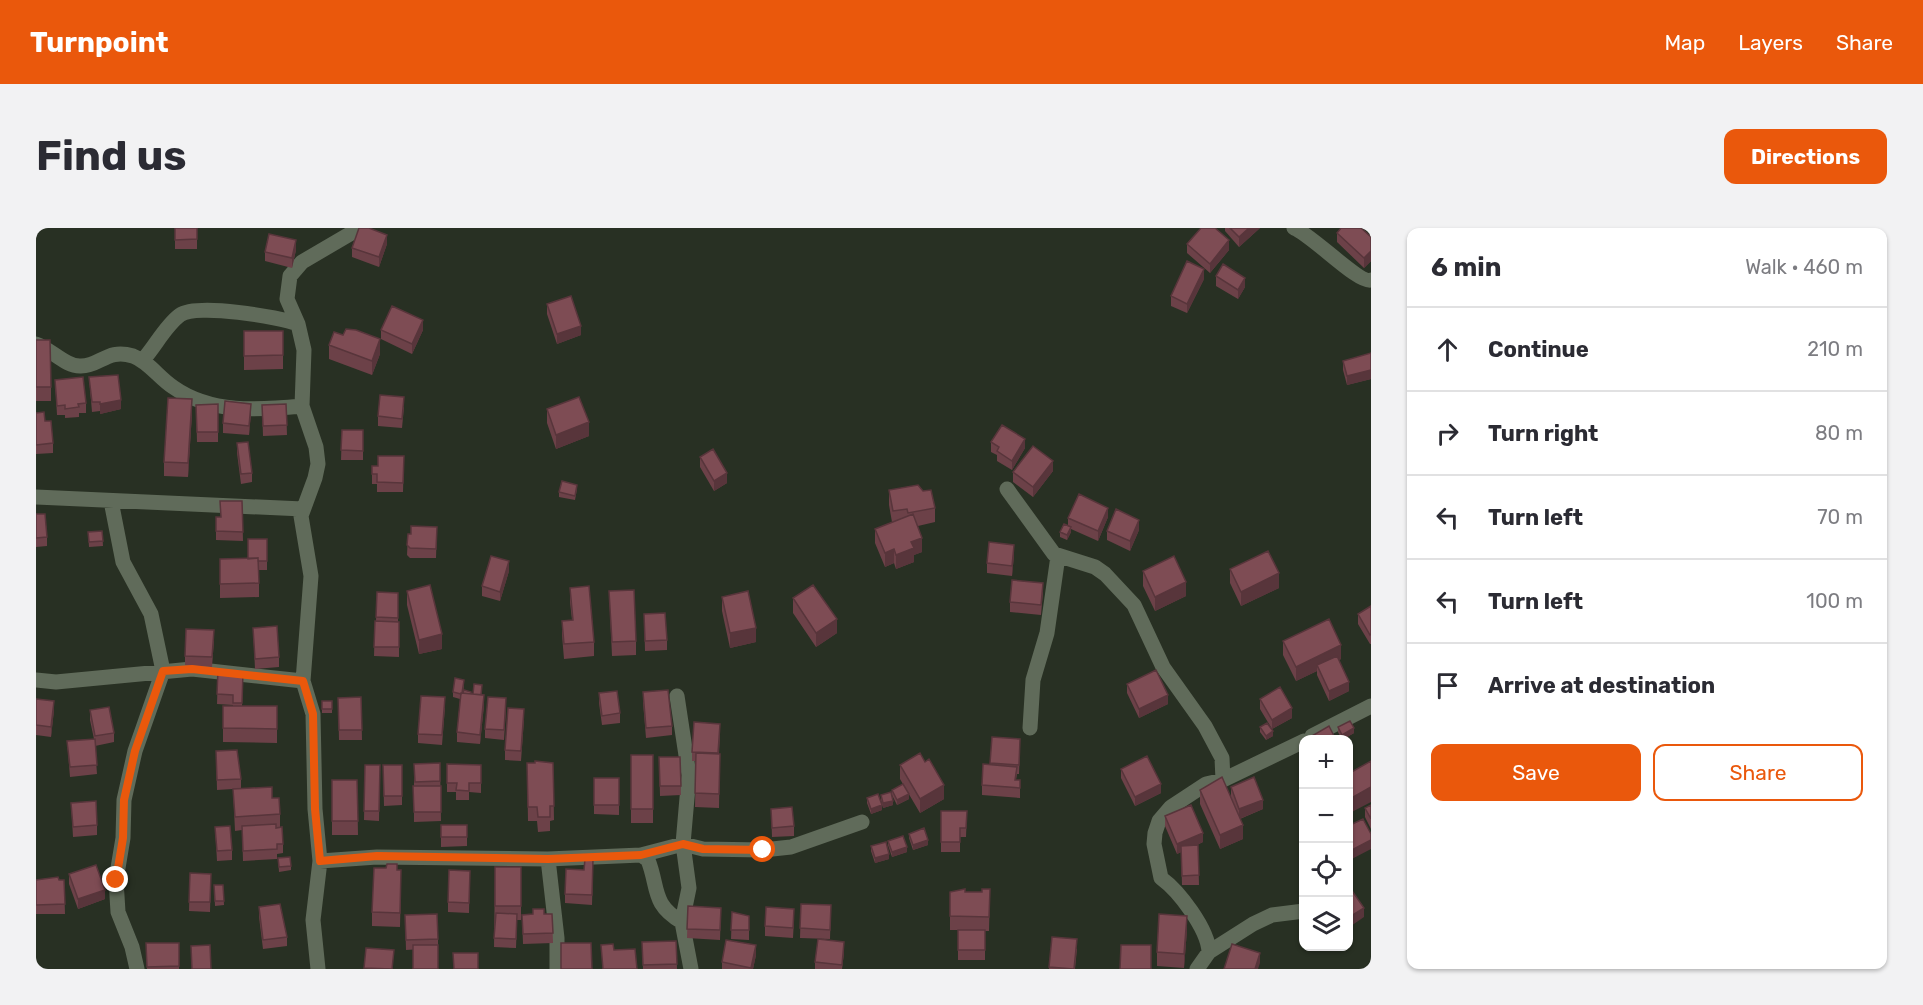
<!DOCTYPE html>
<meta charset="utf-8">
<style>
:root{--surface:#fff;--page:#f2f2f3;--text:#2b2b33;--muted:#7c7c81;--line:#e1e1e2;--accent:#ea580c}
body{margin:0;font-family:Rubik,sans-serif;background:var(--page);color:var(--text)}
.controls{position:absolute;right:18px;bottom:18px;display:grid;overflow:hidden;border-radius:12px;box-shadow:0 2px 4px #0004}
.controls button{width:54px;height:54px;display:grid;place-items:center;padding:0;border:0;border-bottom:2px solid var(--line);background:var(--surface);color:var(--text);font:30px sans-serif}
.stop{position:absolute;width:18px;height:18px;margin:-14px;border:4px solid #ea580c;border-radius:50%;background:#fff}
.stop.end{background:#ea580c;border-color:#fff;box-shadow:0 2px 6px #0008}
.list{margin:0;padding:0;list-style:none}
h2{display:flex;justify-content:space-between;align-items:center;height:78px;margin:0;padding:0 24px;font-size:26px}
h2 small{font-size:20px;font-weight:400;color:var(--muted)}
.list li{display:grid;grid-template-columns:39px 1fr auto;gap:18px;align-items:center;box-sizing:border-box;height:84px;padding:0 24px;border-top:2px solid var(--line)}
.list b{display:block;font-size:22px;white-space:nowrap}
.list em{font-size:20px;font-style:normal;color:var(--muted)}
.actions{display:flex;gap:12px;padding:18px 24px}
.actions a{flex:1;padding:14px 0;border:2px solid var(--accent);border-radius:12px;text-align:center;font-size:21px;color:var(--accent)}
.actions .main{background:var(--accent);color:#fff}
.icon{flex:none;width:33px;height:33px;fill:none;stroke:currentColor;stroke-width:2;stroke-linecap:round;stroke-linejoin:round}
.map{position:relative;flex:none;width:1335px;height:741px;overflow:hidden;border-radius:12px}
header{display:flex;align-items:center;gap:36px;box-sizing:border-box;height:84px;padding:0 30px;background:var(--accent);color:#fff}
header strong{font-size:28px}
nav{display:flex;gap:33px;margin-inline-start:auto;font-size:21px}
.intro{display:flex;align-items:center;justify-content:space-between;box-sizing:border-box;height:144px;padding:0 36px}
h1{margin:0;font-size:42px}
.button{padding:15px 27px;border-radius:12px;background:var(--accent);color:#fff;font-size:21px;font-weight:700}
main{display:flex;gap:36px;padding:0 36px}
aside{flex:1;background:var(--surface);border-radius:12px;box-shadow:0 2px 4px #0004}
.map>svg:first-child{display:block}
.lines{fill:none;stroke-linecap:round;stroke-linejoin:round}
.minor{stroke:#606b5a;stroke-width:15}
.wall{fill:#6c4148}
.shaded-wall{fill:#58353b}
.building{fill:#7e4c54;stroke:#58353b;stroke-width:1.5}
.route{stroke:#ea580c;stroke-width:8}
</style>
<header>
<strong>Turnpoint</strong>
<nav><a>Map</a><a>Layers</a><a>Share</a></nav>
</header>
<div class="intro"><h1>Find us</h1><a class="button">Directions</a></div>
<main>
<div class="map">
<svg width="1335" height="741" viewBox="0 0 1335 741">
<rect width="100%" height="100%" fill="#283023"/>
<g class="lines">
<path class="minor" d="M1258 0C1276 7 1323 56 1335 52
M0 116C15 121 30 139 45 138 65 138 71 120 97 128 113 134 123 150 137 159 175 186 222 182 266 178
M106 133C119 119 129 98 144 87 161 75 243 89 262 96
M971 261 1018 326 1059 339 1069 346 1098 377 1127 439 1169 498 1186 530 1187 552
M0 269 267 281
M75 273 87 334 115 386 127 443 99 523 88 572 87 610 80 652 82 684 96 719 101 741
M0 452 20 454 156 441 267 453
M641 468 653 547 647 616 653 660 646 694 655 741
M994 500 997 452 1011 405 1022 328
M1276 508 1335 478
M605 627 612 632C623 660 615 676 646 694
M512 631 521 710V741
M284 633 279 581 277 486 267 453 275 348 265 288 279 250 282 236 280 219 266 178 268 122 262 96 251 71 254 48 266 34 324 0
M1173 724C1172 701 1143 663 1125 650L1118 616 1119 605 1123 593 1135 579 1170 556 1187 552 1268 513
M282 741 277 692 284 633 341 629 512 631 605 627 647 616 667 621 727 622 755 619 826 594
M1161 741 1173 724 1217 696 1236 687 1268 683"/>
</g>
<path class="wall" d="M139 0H161V21H139Z
M1189 0H1224L1203 19 1189 3Z
M1301 5 1335 9V33L1328 40 1301 14Z
M351 16 343 39 316 29V20Z
M1151 16 1193 22 1174 45 1151 25Z
M260 22 256 40 229 33V24Z
M1180 48 1209 59 1202 71 1180 58Z
M1168 51 1151 85 1135 78V68Z
M511 76 545 107 521 116 511 86Z
M345 102H387L376 126 345 111Z
M208 103H247V141L208 142Z
M307 107 344 126 336 147 293 131V117Z
M0 112 15 159V173H0Z
M1335 125V151L1311 157 1307 142V133Z
M53 149 85 181 64 186V183L56 184Z
M19 152 50 175V185H43V189L29 190V187H21Z
M182 176V214H161L160 177Z
M250 176 251 207 227 208 226 177Z
M368 179 366 200 342 198V188Z
M511 181 553 208 520 221 511 195Z
M0 185 9 193 17 215V225L0 226Z
M156 185 152 249 128 248V234Z
M215 185 213 207 187 205V195Z
M306 202H327V232H305Z
M955 214 989 220 976 242 961 233V227L955 224Z
M201 215 216 245V254L205 256 201 225Z
M368 228 367 264H341V256H336V238H342Z
M664 229 691 255 678 263 664 239Z
M1017 243 997 269 977 254V244Z
M541 261 539 272 523 269V264Z
M853 262 899 280V294L882 298 886 324 878 327V334L860 341 858 335 849 339 839 315V301L856 294 853 277Z
M206 273 207 313 180 312V289H184Z
M0 286 11 309V318L0 319Z
M1072 289 1062 313 1035 301V304L1031 312 1024 309V304L1032 298V290Z
M401 299 400 330H374L371 327 372 306H375Z
M1103 302 1094 323 1071 312V303Z
M66 303 67 318 53 319 52 304Z
M231 311V342H223V369L184 370V331H212Z
M978 327 976 348 951 345V335Z
M1194 341 1243 360 1205 378 1194 355Z
M473 343 464 373 446 368V358Z
M1107 343 1150 368 1119 383 1107 358Z
M534 360 558 414V428L528 431 526 407V393L536 392 534 374Z
M371 363 406 421 383 426 371 377Z
M573 363 600 413V427L576 428Z
M341 364 362 365V394H363V429L338 428 339 393H340Z
M1007 364 1005 387 974 384V374Z
M686 369 720 414 694 420 686 383Z
M757 370 801 405 780 419 757 385Z
M1335 378V416H1334L1322 396V386Z
M608 386 631 412V422L609 423Z
M217 400 243 429V439L219 441Z
M178 412 176 439 149 437V428Z
M1247 413 1305 431 1303 432 1313 463 1293 473 1281 447V443L1260 453 1247 427Z
M182 442 207 444 206 478H241V515L187 514V478H197V477L181 476Z
M1091 456 1132 476 1103 490 1091 465Z
M428 457 427 465 446 467 448 477 444 516 421 514V504L424 471 417 469V464Z
M607 464 636 498V507L610 510 607 474Z
M563 465 584 485V495L566 497 563 475Z
M325 469 326 512H303L302 470Z
M0 471 18 482 15 509 0 507Z
M1224 471 1256 490 1236 501 1224 481Z
M286 473H296V485H286Z
M409 479 406 517 382 515V506Z
M470 480 468 512 449 510V501Z
M54 482 78 505V514L59 518 61 546 34 549 31 513 58 511 54 492Z
M488 491 485 533 469 532V522Z
M1224 499 1237 508 1230 512 1224 504Z
M1302 499 1318 505 1306 512 1302 504Z
M684 505 683 526H684L683 580 659 579 660 533H656V524Z
M956 509 984 521 983 546H981L980 552H984V570L946 567V557L954 537Z
M1268 512V530L1266 527V513Z
M180 523 205 551V561L236 570 244 586V599L247 616V625L241 626V631L207 633 206 602 199 603 197 561 181 562Z
M595 527H617V595H595Z
M623 529H644L645 567 624 568Z
M404 535 405 593 378 594V536Z
M491 535H517L518 592 514 593V603L502 604 501 593H492Z
M411 536 445 537V565L433 564V572H420V564H411Z
M329 537H344L343 593 328 592Z
M347 537H366V577L348 578Z
M864 537 908 571 884 585 864 551Z
M1085 541 1125 565 1099 578 1085 550Z
M558 550H583V587L558 586Z
M296 552H321L322 607H296Z
M1195 559 1227 581 1204 591 1207 611 1184 621 1164 576V562L1195 569Z
M856 562 873 571 861 577 856 567 857 577 847 580 845 572V567L856 566Z
M831 570 846 582 835 586 831 575Z
M35 575 61 597V607L37 609Z
M1335 577V601L1329 589V580Z
M735 581 758 598V608L736 609Z
M905 583H931L930 609H924V624H905Z
M1129 588 1167 614 1161 617H1162L1163 657H1146L1145 624 1141 626 1129 598Z
M405 597H431V618L405 619Z
M179 599 196 622V632L181 633Z
M873 606 892 617 877 622 873 610Z
M852 613 871 624 856 629 852 617Z
M835 618 853 631 839 635 835 623Z
M242 630 255 638V642L243 644Z
M459 639H485V692H481L480 720 458 719Z
M557 641 556 677 529 675V666L548 642Z
M361 642 365 656 364 699 336 698V684Z
M434 643 433 685 412 684V674Z
M154 645 175 646 174 684 153 683Z
M33 646 69 671 42 681 33 656Z
M0 652H28L29 686H0Z
M178 657H187L188 677 179 678Z
M1268 659V672L1266 671V661Z
M954 661 953 703H949V732H922V702H914V664H946Z
M765 676 795 677 794 711 764 710Z
M652 678 685 680 684 712 651 710Z
M223 679 251 709V718L227 721 223 689Z
M696 684 713 688V712L695 711Z
M516 686 517 715 487 716 486 687Z
M369 687 402 711V720L370 722Z
M758 691 757 710 729 708V698Z
M1151 702 1148 740 1121 738V724Z
M1016 709 1041 721 1039 741H1013Z
M640 713 641 741H607L606 714Z
M110 715H143V741H111Z
M808 724 806 741H779V734Z
M720 727 717 741H686V734Z"/>
<path class="shaded-wall" d="M1213 0H1224L1203 19V9Z
M351 7V16L343 39V29Z
M260 12V22L256 40V30Z
M1193 12V22L1174 45V36Z
M1335 23V33L1328 40V30Z
M1168 41V51L1151 85V76Z
M1209 50V59L1202 71V62Z
M387 92V102L376 126V116Z
M545 98V107L521 116V106Z
M344 111V126L336 147V133Z
M1335 142V151L1311 157V148Z
M156 171V185L152 249V235Z
M85 172V181L64 186V176Z
M215 176V185L213 207V198Z
M553 194V208L520 221V207Z
M989 211V220L976 242V233Z
M1017 233V243L997 269V259Z
M691 245V255L678 263V253Z
M1072 280V289L1062 313V303Z
M1103 292V302L1094 323V313Z
M1035 299V304L1031 312V307Z
M886 310V324L878 327V334L860 341V327L875 314Z
M978 317V327L976 348V338Z
M858 321V335L849 339V325Z
M473 333V343L464 373V364Z
M1243 345V360L1205 378V364Z
M1150 354V368L1119 383V369Z
M801 391V405L780 419V405Z
M720 400V414L694 420V405Z
M406 406V421L383 426V412Z
M1305 417V431L1283 442 1281 437V443L1260 453V439Z
M1313 454V463L1293 473V463Z
M448 467V477L444 516V507Z
M1132 467V476L1103 490V481Z
M18 473V482L15 509V499Z
M1256 480V490L1236 501V492Z
M1318 500V505L1306 512V507Z
M1237 503V508L1230 512V508Z
M1125 556V565L1099 578V569Z
M908 557V571L884 585V571Z
M1335 559V574L1312 586V572Z
M873 566V571L861 577V572Z
M1227 572V581L1203 591V581Z
M857 573V577L847 580V575Z
M846 577V582L835 586V581Z
M1207 597V611L1184 621V607Z
M1167 605V614L1141 626V616Z
M892 612V617L877 622V617Z
M1335 612V621L1312 633V624Z
M871 619V624L856 629V624Z
M853 626V631L839 635V630Z
M69 662V671L42 681V671Z
M1328 680V689L1312 700V690Z
M1151 688V702L1148 740V726Z
M808 714V724L806 741V737Z
M720 717V727L717 741H715Z
M1224 725V735L1222 741H1219Z"/>
<path class="building" d="M139 0H161V11L139 12Z
M323 0H333L351 7 343 29 316 20Z
M1165 0H1179L1193 12 1174 36 1151 16Z
M1194 0H1213L1203 9Z
M1305 0H1325L1335 9V23L1328 30 1301 5Z
M233 6 260 12 256 30 229 24Z
M1151 33 1168 41 1151 76 1135 68Z
M1187 36 1209 50 1202 62 1180 48Z
M535 68 545 98 521 106 511 76Z
M356 78 387 92 376 116 345 102Z
M310 101 320 102 344 111 336 133 293 117 298 104 307 107Z
M208 103H247V127L208 128Z
M0 112H14L15 159H0Z
M1335 125V142L1311 148 1307 133Z
M82 147 85 172 64 176V174H56L53 149Z
M47 149 50 175 42 176 43 179 29 181V177L21 178 19 152Z
M344 167 368 169 366 191 342 188Z
M543 169 553 194 520 207 511 181Z
M132 170 156 171 152 235 128 234Z
M189 173 215 176 213 198 187 195Z
M182 176V204H161L160 177Z
M250 176 251 197 227 198 226 177Z
M8 184 9 193H15L17 215 0 217V185Z
M966 197 989 211 976 233 961 223 963 219 955 214Z
M306 202H327V223L305 222Z
M212 214 216 245 205 246 201 215Z
M997 218 1017 233 997 259 977 244Z
M677 221 691 245 678 253 664 229Z
M342 228H368L367 255 341 254V246H336V238H342Z
M526 253 541 257 539 268 523 264Z
M882 257 887 263 895 262 899 280 872 285 871 281 857 283 853 262Z
M1043 266 1072 280 1062 303 1032 290Z
M184 273H206L207 304 180 303V289H185Z
M1080 281 1103 292 1094 313 1071 303Z
M0 286H9L11 309 0 310Z
M877 286 886 310 875 314 878 320 860 327 858 321 849 325 839 301Z
M1028 296 1035 299 1031 307 1024 304Z
M375 298 401 299 400 321 374 320 371 317 372 306H375Z
M66 303 67 313 53 314 52 304Z
M212 311H231V333H222V330L212 331Z
M953 314 978 317 976 338 951 335Z
M1232 323 1243 345 1205 364 1194 341Z
M455 328 473 333 464 364 446 358Z
M1138 328 1150 354 1119 369 1107 343Z
M222 330 223 355 184 356V331Z
M976 352 1007 355 1005 377 974 374Z
M394 357 406 406 383 412 371 363Z
M777 357 801 391 780 405 757 370Z
M553 358 558 414 528 416 526 393 537 392 534 360Z
M598 362 600 413 576 414 573 363Z
M712 363 720 400 694 405 686 369Z
M341 364 362 365V390L340 389Z
M1335 378V406L1334 407 1322 386Z
M629 385 631 412 609 413 608 386Z
M1293 391 1305 417 1260 439 1247 413Z
M339 393 363 394V419H338Z
M241 398 243 429 219 431 217 400Z
M150 401 178 402 176 429 149 428Z
M1301 428 1313 454 1293 463 1281 437Z
M182 442 207 444 206 475H197V467L181 466Z
M1120 442 1132 467 1103 481 1091 456Z
M419 450 428 452 426 465H425V466L417 464Z
M438 456 446 457 445 467 437 466Z
M1244 459 1256 480 1236 492 1224 471Z
M428 462 435 464V466L427 465Z
M632 462 636 498 610 500 607 464Z
M581 463 584 485 566 488 563 465Z
M425 465 448 467 444 507 421 504Z
M385 468 409 469 406 507 382 506Z
M325 469 326 502H303L302 470Z
M452 469 470 470 468 502 449 501Z
M0 471 18 473 15 499 0 497Z
M286 473H296V481H286Z
M187 478H241V501L187 500Z
M73 479 78 505 59 508 54 482Z
M472 480 488 481 485 523 469 522Z
M1314 493 1318 500 1306 507 1302 499Z
M658 494 684 496 682 525 656 524Z
M1231 495 1237 503 1230 508 1224 499Z
M1293 498 1300 512H1269Z
M956 509 984 511 983 537 954 535Z
M59 511 61 537 34 539 31 513Z
M201 522 205 551 181 552 180 523Z
M660 525 684 526 683 566 659 565Z
M884 525 889 534 893 531 908 557 884 571 864 537Z
M595 527H617V581H595Z
M1111 528 1125 556 1099 569 1085 541Z
M623 529H644L645 558H624Z
M499 533 517 535 518 578H514V589H502L501 579H492L491 535H499Z
M1335 533V559L1312 572V546Z
M404 535V553L379 554 378 536Z
M411 536 445 537V555H433V563L420 562 421 555H411Z
M947 536 981 539 979 552H984V560L946 557Z
M329 537H344L343 583H328Z
M347 537H366V568H348Z
M1186 549 1207 597 1184 607 1164 562Z
M1218 549 1227 572 1203 581 1195 559Z
M558 550H583V577H558Z
M296 552H321L322 593H296Z
M867 556 873 566 861 572 856 562Z
M377 558H405V584H378Z
M236 559V570H243L244 586 199 589 197 561Z
M855 564 857 573 847 575 845 567Z
M842 566 846 577 835 581 831 570Z
M60 573 61 597 37 599 35 575Z
M1155 577 1167 605 1141 616 1129 588Z
M1335 577V591L1329 580Z
M756 579 758 598 736 600 735 581Z
M905 583H931L930 600H924V614H905Z
M1327 591 1335 606V612L1312 624V598Z
M240 596V600L246 599 247 616H241V621L207 623 206 598Z
M405 597H431V609H405Z
M194 598 196 622 181 623 179 599Z
M888 600 892 612 877 617 873 606Z
M867 608 871 619 856 624 852 613Z
M850 614 853 626 839 630 835 618Z
M1162 617 1163 647 1146 648 1145 618Z
M254 629 255 638 243 639 242 630Z
M549 631H557L556 667 529 666 530 641 548 642Z
M351 636H361V642H365L364 685 336 684 338 640H350Z
M60 637 69 662 42 671 33 646Z
M459 639H485V678H459Z
M413 642 434 643 433 675 412 674Z
M154 645 175 646 174 674H153Z
M22 649 23 652H28L29 676 0 677V652Z
M178 657H187L188 673H179Z
M1312 657 1328 680 1312 690Z
M929 661V664H946V661H954L953 689 914 688V664Z
M244 676 251 709 227 712 223 679Z
M765 676 795 677 794 702 764 700Z
M652 678 685 680 684 702 651 701Z
M730 679 758 681 757 700 729 698Z
M497 681H508V686H516L517 705 487 706 486 687 497 686Z
M696 684 713 688V702H695Z
M460 685 481 686 480 711 458 710Z
M401 686 402 711 370 712 369 687Z
M1123 686 1151 688 1148 726 1121 724Z
M922 702H949V722H922Z
M1016 709 1041 711 1038 741 1013 739Z
M782 711 808 714 806 737 779 734Z
M690 712 720 717 715 740 686 734Z
M640 713 641 736 607 737 606 714Z
M110 715H143V738L111 739Z
M525 715H555L556 741H525Z
M577 716 578 722 599 721 601 741H567L565 717Z
M1196 716 1224 725 1219 741H1188Z
M174 717 175 741H156L155 718Z
M377 717H402V741H377Z
M1085 717H1115V741H1084Z
M330 720 358 722 356 741 328 740Z
M417 725H442V741H418Z"/>
<g class="lines">
<path class="route" d="M80 652 87 610 88 572 99 523 127 443 156 441 267 453 277 486 279 581 284 633 341 628 512 631 605 627 647 616 667 621 727 622"/>
</g>
</svg>
<div class="controls">
<button>+</button>
<button>−</button>
<button><svg class="icon" aria-label="locate" viewBox="0 0 24 24"><circle cx="12" cy="12" r="6"/><path d="M12 2v4M12 18v4M2 12h4M18 12h4"/></svg></button>
<button><svg class="icon" aria-label="layers" viewBox="0 0 24 24"><path d="M12 4l9 5-9 5-9-5zM3 14l9 5 9-5"/></svg></button>
</div>
<div class="stop" style="left:727px;top:622px"></div>
<div class="stop end" style="left:80px;top:652px"></div>
</div>
<aside>
<h2>6 min<small>Walk · 460 m</small></h2>
<ul class="list">
<li><svg class="icon" aria-label="ahead" viewBox="0 0 24 24"><path d="M12 20V5M6 11l6-6 6 6"/></svg><div><b>Continue</b></div><em>210 m</em></li>
<li><svg class="icon" aria-label="right" viewBox="0 0 24 24"><path d="M7 20v-9h11M14 6l5 5-5 5"/></svg><div><b>Turn right</b></div><em>80 m</em></li>
<li><svg class="icon" aria-label="left" viewBox="0 0 24 24"><path d="M17 20v-9H6M10 6l-5 5 5 5"/></svg><div><b>Turn left</b></div><em>70 m</em></li>
<li><svg class="icon" aria-label="left" viewBox="0 0 24 24"><path d="M17 20v-9H6M10 6l-5 5 5 5"/></svg><div><b>Turn left</b></div><em>100 m</em></li>
<li><svg class="icon" aria-label="arrive" viewBox="0 0 24 24"><path d="M6 21V4h12l-3 4 3 4H6"/></svg><div><b>Arrive at destination</b></div></li>
</ul>
<div class="actions"><a class="main">Save</a><a>Share</a></div>
</aside>
</main>
